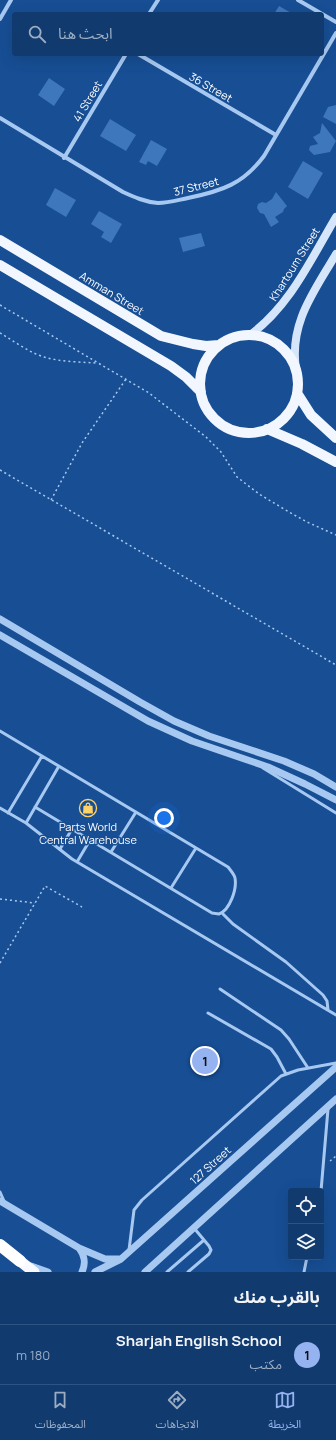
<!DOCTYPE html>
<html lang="ar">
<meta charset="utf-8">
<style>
:root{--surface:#113a6f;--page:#1a4174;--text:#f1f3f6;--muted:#9cadc3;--line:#305482;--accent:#95b2f1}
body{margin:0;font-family:Manrope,"Noto Sans Arabic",sans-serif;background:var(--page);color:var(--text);direction:rtl}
.controls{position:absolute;right:12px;bottom:12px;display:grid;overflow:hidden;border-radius:4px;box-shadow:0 4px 16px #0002}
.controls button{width:36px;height:36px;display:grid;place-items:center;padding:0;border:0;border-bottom:1px solid var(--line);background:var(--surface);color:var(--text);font:20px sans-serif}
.you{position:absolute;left:164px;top:818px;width:14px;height:14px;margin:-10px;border:3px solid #fff;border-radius:50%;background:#1a73e8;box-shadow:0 0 0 6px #1a73e833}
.badge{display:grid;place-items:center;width:26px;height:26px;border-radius:50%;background:var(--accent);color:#111;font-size:13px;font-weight:700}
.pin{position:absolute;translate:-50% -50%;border:2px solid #fff;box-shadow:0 1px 4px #0006}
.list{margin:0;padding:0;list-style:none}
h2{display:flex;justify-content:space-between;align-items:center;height:52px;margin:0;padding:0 16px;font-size:17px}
h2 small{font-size:13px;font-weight:400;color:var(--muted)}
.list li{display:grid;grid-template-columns:26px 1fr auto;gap:12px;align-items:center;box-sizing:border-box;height:60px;padding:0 16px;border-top:1px solid var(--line)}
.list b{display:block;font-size:15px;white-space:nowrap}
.list p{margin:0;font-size:13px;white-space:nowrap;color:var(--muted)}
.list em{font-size:13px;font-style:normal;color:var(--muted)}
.icon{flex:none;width:22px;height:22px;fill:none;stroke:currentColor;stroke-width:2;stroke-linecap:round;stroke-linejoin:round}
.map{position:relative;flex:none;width:336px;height:1272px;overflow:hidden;direction:ltr}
.search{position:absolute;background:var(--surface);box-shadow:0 4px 16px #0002;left:12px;right:12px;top:12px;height:44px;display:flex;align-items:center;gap:10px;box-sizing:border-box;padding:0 14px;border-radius:4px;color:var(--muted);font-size:15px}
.sheet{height:112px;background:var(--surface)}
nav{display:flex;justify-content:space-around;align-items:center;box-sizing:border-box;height:56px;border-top:1px solid var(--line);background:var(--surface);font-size:11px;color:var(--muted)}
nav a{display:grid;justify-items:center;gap:2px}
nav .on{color:var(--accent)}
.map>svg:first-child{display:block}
.building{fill:#3f77bc}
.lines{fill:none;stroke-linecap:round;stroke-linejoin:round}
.path{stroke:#a7c9f1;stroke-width:1.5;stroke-dasharray:2 3;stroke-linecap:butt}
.service{stroke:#a7c9f1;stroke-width:3}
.minor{stroke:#a7c9f1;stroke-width:4}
.tertiary{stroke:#a7c9f1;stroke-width:7}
.secondary{stroke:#d5e6fb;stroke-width:8}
.primary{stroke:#f1f6ff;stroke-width:10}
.trunk{stroke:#f8faff;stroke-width:11}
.motorway{stroke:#fff;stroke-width:12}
.labels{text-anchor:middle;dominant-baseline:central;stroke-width:3;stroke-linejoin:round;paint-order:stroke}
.street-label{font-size:11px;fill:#fff;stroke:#174e94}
.poi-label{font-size:11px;fill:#fff;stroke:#174e94}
</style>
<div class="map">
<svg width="336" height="1272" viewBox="0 0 336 1272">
<rect width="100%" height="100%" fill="#174e94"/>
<path class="building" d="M279 6 293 14H274Z
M49 78 65 89 54 106 38 95Z
M336 105V124L323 117 328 107Z
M110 119 136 135 126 151 100 136Z
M322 123 336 141 330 152 314 155 309 150 310 146 318 144 313 137 320 133Z
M151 140 167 149 157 166 148 161 146 165 139 162Z
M303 161 323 173 308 199 288 187Z
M55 188 76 200 66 217 46 205Z
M276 192 287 206 284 209 283 212 275 217 279 222 271 227 264 214 260 213 257 208 258 204 262 202 266 203 272 199Z
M99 211 122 224 111 243 101 237 104 232 91 224Z
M201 233 205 246 183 252 179 238Z"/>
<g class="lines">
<path class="path" d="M0 305 149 393 206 437 221 452 237 477 259 494 289 512 307 522 336 535
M0 333C14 341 28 352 44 357 61 362 80 362 97 363
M0 470 336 665
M51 500 82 443 126 379
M0 899 35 903
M0 963 45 886 82 907
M330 1161 336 1156"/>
<path class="service" d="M0 731 228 867C231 871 234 874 235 878 237 889 230 910 219 914L212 913 35 807
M263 768 336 813
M0 808 26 823 72 859 336 1015
M8 813 42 756
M26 823 59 766
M60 849 72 829
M111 852 136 812
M77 862 90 840
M171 888 196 848
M222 913 233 924 286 962 323 995 327 1001 328 1010
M220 989 281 1030 289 1039 308 1068
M208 1013 271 1049 277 1057 286 1074
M321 1191 328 1109
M0 1192 4 1201
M129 1250 134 1210 142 1200 281 1076 298 1070 336 1063
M167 1272 204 1240
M188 1272 209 1254 211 1250 209 1246 194 1228
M304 1272 307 1257"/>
<path class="minor" d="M298 0 336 22
M149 14 158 0
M0 19 11 0
M138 54 276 135
M0 118 123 192C134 197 145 202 158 203 168 203 178 200 188 198 222 191 243 184 264 156L336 33
M64 158 126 54"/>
<path class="tertiary" d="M0 619 140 702 174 721 209 736 284 761 314 774 336 787
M0 635 148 721 192 741 268 767 305 784 336 800
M0 1201 79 1248 105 1259H119
M79 1248C85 1256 86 1263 82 1272
M31 1266 48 1272
M95 1272 121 1259 336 1067
M145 1272 336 1099"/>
<path class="secondary" d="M250 335C290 306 311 259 336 217
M296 369C289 323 314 292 336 254"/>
<path class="primary" d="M0 240 161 336 193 344 206 346 219 345
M0 265 171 366 186 377 201 392
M200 384a49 49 0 1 1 98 0a49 49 0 1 1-98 0Z
M297 393 311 415 336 438
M267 429 302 444 336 462"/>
<path class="trunk" d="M20 1261 34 1272"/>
<path class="motorway" d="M0 1245 20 1261"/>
</g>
<defs>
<g id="shop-ring" transform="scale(0.9)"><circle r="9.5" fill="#174e94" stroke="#ffd267" stroke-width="1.5"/><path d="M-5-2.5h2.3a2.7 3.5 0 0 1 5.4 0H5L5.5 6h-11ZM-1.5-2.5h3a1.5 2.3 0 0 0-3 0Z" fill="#ffd267"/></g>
</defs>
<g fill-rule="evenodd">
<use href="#shop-ring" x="88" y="808"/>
</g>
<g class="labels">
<g class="street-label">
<text transform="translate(211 87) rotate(30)">36 Street</text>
<text transform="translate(87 101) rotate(-59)">41 Street</text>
<text transform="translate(196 186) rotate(-14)">37 Street</text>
<text transform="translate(294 264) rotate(-58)">Khartoum Street</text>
<text transform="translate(112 293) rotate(31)">Amman Street</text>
<text transform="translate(210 1165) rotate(-42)">127 Street</text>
</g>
<g class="poi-label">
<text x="88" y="826">Parts World<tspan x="88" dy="13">Central Warehouse</tspan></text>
</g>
</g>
</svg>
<div class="controls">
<button><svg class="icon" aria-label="locate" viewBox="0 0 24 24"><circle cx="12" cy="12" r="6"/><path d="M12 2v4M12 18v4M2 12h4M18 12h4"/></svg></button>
<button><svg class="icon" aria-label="layers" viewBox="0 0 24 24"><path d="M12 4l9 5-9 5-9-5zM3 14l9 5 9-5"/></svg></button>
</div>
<div class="you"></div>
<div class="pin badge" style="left:205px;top:1061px">1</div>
<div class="search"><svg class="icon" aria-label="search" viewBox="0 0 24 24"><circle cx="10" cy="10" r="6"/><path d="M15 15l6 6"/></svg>ابحث هنا</div>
</div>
<section class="sheet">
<h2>بالقرب منك<small></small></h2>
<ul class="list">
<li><span class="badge">1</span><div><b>Sharjah English School</b><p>مكتب</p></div><em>180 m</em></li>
</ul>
</section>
<nav>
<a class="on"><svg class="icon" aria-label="map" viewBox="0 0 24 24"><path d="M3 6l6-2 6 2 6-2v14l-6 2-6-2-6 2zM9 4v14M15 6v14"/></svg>الخريطة</a>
<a><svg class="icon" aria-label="directions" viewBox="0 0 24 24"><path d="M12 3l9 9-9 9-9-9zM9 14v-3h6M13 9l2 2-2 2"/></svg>الاتجاهات</a>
<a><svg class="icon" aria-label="saved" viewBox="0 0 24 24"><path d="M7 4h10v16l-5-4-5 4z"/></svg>المحفوظات</a>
</nav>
